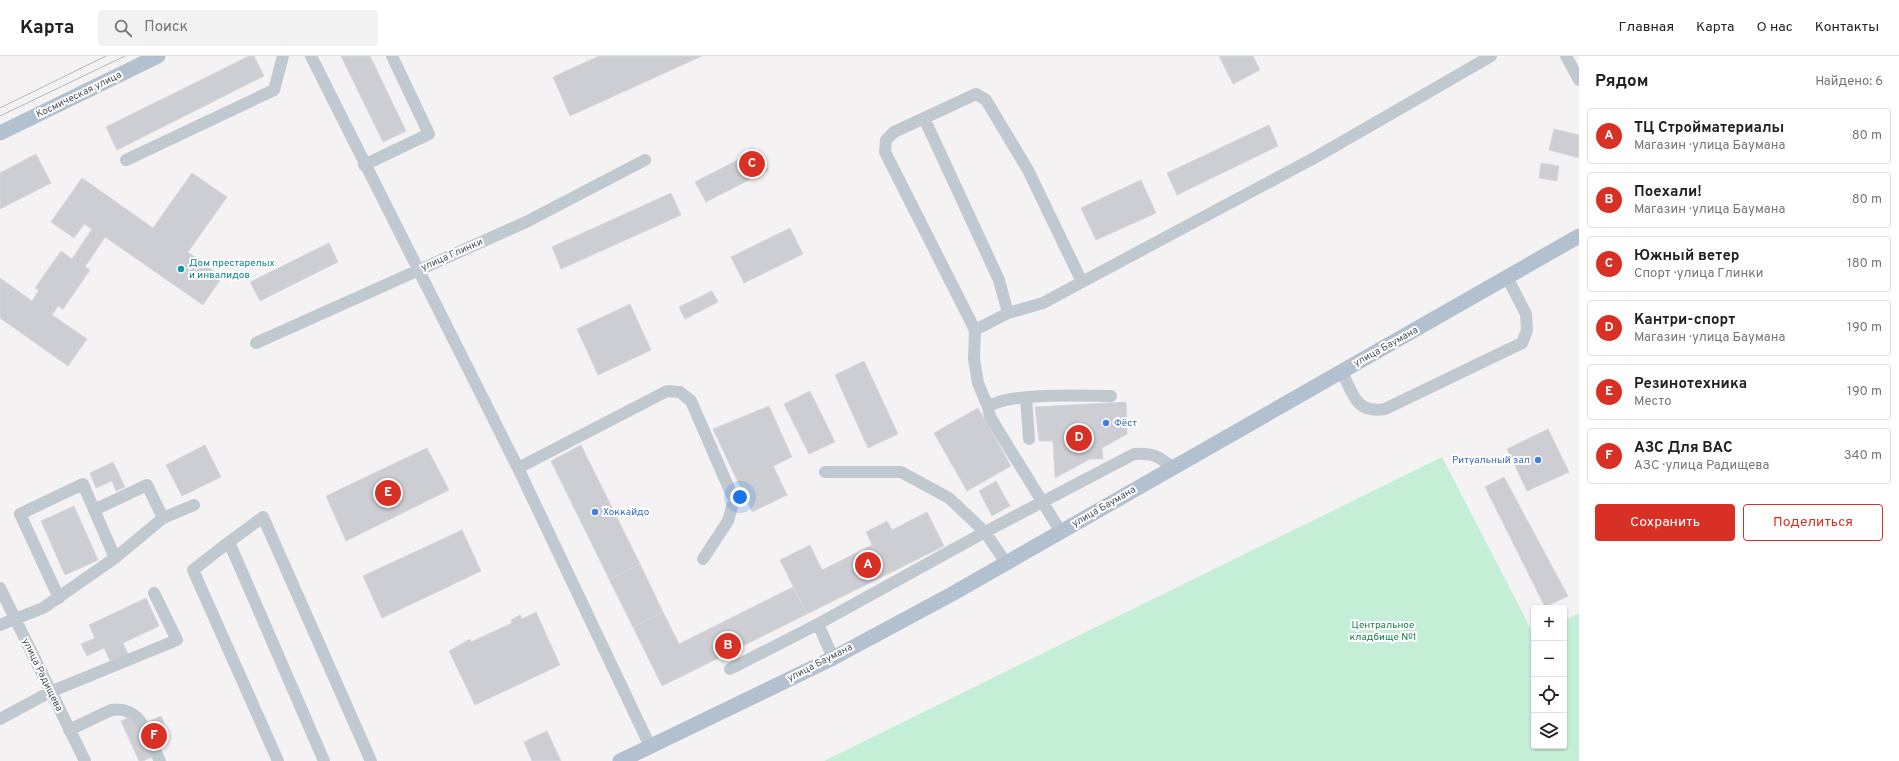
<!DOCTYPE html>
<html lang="ru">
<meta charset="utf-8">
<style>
:root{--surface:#fff;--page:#f2f2f2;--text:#222;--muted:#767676;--line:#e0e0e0;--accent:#d93025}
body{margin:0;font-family:Overpass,sans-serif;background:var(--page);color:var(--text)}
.controls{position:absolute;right:12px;bottom:12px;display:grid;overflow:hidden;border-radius:4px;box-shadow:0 1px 3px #0004}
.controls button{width:36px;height:36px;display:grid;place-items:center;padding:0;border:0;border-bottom:1px solid var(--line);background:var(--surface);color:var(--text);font:20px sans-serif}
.you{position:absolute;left:740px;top:441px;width:14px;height:14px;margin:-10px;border:3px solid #fff;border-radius:50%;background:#1a73e8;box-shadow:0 0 0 6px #1a73e833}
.badge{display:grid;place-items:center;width:26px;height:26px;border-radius:50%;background:var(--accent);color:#fff;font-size:13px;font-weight:700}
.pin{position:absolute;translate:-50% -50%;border:2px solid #fff;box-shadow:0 1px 4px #0006}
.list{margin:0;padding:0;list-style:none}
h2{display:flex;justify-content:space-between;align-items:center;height:52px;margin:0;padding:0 16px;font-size:17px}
h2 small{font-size:13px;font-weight:400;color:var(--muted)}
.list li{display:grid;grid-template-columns:26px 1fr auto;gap:12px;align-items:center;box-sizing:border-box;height:56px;margin:0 8px 8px;padding:0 8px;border:1px solid var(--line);border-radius:4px}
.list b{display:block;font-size:15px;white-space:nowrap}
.list p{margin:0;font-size:13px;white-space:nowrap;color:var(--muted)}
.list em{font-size:13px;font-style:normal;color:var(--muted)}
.actions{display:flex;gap:8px;padding:12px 16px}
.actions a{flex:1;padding:9px 0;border:1px solid var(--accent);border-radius:4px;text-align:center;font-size:14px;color:var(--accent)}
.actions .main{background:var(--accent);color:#fff}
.icon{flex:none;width:22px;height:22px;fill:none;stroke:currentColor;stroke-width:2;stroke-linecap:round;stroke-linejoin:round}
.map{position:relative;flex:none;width:1579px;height:705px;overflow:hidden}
header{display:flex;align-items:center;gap:24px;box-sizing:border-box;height:56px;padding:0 20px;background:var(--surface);border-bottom:1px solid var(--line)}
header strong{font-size:19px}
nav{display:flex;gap:22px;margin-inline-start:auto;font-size:14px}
.search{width:280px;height:36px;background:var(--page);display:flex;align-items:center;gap:10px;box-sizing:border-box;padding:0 14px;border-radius:4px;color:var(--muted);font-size:15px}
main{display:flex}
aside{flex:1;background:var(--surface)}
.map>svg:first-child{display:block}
.green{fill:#c4efd6}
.building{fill:#ccced4;stroke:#d7d8dd}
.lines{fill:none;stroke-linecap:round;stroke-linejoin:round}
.minor-tunnel{stroke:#cacbcd;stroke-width:12;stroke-dasharray:12 6;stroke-linecap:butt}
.minor{stroke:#c1c9d0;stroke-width:12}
.major{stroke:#b3c0cf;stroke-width:15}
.tram{stroke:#b5b7bc;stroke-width:1}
.culture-dot{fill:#0f9aa8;stroke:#fff;stroke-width:1.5}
.shop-dot{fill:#3f7fe0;stroke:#fff;stroke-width:1.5}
.labels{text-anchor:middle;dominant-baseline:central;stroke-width:4;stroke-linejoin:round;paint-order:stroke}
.street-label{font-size:10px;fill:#4a555f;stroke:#fff}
.culture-label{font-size:10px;fill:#0d838f;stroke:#fff;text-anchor:start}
.shop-label{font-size:10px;fill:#366cbe;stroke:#fff;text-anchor:start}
.park-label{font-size:10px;fill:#1b8052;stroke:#fff}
</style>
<header>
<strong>Карта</strong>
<div class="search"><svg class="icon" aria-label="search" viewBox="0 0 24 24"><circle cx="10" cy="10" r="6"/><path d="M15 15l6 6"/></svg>Поиск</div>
<nav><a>Главная</a><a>Карта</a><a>О нас</a><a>Контакты</a></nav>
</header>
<main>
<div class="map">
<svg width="1579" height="705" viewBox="0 0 1579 705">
<rect width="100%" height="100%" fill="#f4f2f2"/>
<path class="green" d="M1442 401 1534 579V690H1564V564L1579 557V705H824Z"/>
<path class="building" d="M249 0H254L264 20 117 94 106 71Z
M341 0H370L406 75 383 86Z
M599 0H702L570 60 553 21Z
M1219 0H1253L1260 14 1233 28Z
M1269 69 1278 90 1177 139 1167 117Z
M1554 73 1579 79V102L1549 94Z
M757 94 768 114 706 146 695 126Z
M36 98 51 127 0 153V117Z
M1541 107 1559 110 1557 125 1539 122Z
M192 117 227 141 188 196 222 221 203 249 105 181 85 211 90 214 63 253 58 250 52 259 87 283 68 310 0 262V222L32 245 39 234 35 232 61 195 72 203 92 173 84 168 74 182 51 166 82 122 153 172Z
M1141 124 1156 157 1096 184 1081 152Z
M671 137 681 159 561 213 552 191Z
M790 172 803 198 744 227 731 201Z
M329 187 338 206 260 245 250 226Z
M712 235 718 246 685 263 679 251Z
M630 248 651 294 598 319 577 273Z
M864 305 898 378 868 392 835 319Z
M810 335 835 386 809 398 784 348Z
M1126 346 1127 378 1102 392 1103 403H1090L1055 422 1053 385H1039L1035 351Z
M769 350 792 401 773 410 787 439 752 456 713 373Z
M978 352 1011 410 967 435 934 377Z
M1548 373 1569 416 1527 435 1507 393Z
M205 389 221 421 182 440 166 409Z
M581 389 640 508 609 523 551 405Z
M427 392 449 434 346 485 326 440Z
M113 406 125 431 116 435 112 425 96 432 90 417Z
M1504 421 1568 540 1545 551 1485 431Z
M996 425 1010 450 992 460 979 435Z
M74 450 98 504 65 519 41 465Z
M927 456 944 490 807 558 780 504 810 489 822 514 872 489 866 476 887 465 892 474Z
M462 474 481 515 382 562 363 520Z
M640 508 663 556 633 571 609 523Z
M793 531 807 558 662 630 633 571 663 556 679 588Z
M146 542 159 570 123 587 129 600 112 609 104 592 87 600 81 588 95 582 89 569Z
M536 556 560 609 475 649 449 595 470 583 471 586 512 567 511 564 520 559 522 563Z
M132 660 137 671 161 660 168 676 145 687 152 701 143 705H139L121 665Z
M547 675 561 705H532L524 686Z"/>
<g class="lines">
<path class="minor-tunnel" d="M142 668 150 685"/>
<path class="minor" d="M311 0 518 412 650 690
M1566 0 1579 24
M924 62 999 224 1008 257
M126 104 274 34 283 0
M364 109 429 78 392 0
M975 274 1008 257 1043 247 1082 226 1316 101 1491 0
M256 287 526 166 645 104
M1342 316C1353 338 1356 358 1385 353L1522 287 1527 274 1526 258 1508 223
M1026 342 1029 383
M988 351 978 327 974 303 975 274 885 96 886 84 894 76 976 38 986 44 1028 114 1082 226
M518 412 667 335 680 336 691 345 734 444 728 465 703 503
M825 416H901L949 442 985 476 1006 507
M94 454 147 429 163 462 194 449
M1061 476 990 361 988 351C1009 336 1083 340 1111 340
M229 486 263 461 371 705
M115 502 163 462
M0 532 85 705
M818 568 833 602
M0 569 43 552 115 502 83 428 20 458 59 542
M730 613 818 568 985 476 1134 398C1153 397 1159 400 1173 412
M0 663 50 636 177 584 154 537
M69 674 111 654C124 652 136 657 142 668
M150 685 160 705
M278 705 193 514 229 486 324 705"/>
<path class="major" d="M0 77 158 0
M620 705 833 602 952 538 1579 180"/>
<path class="tram" d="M0 52 106 0
M0 60 125 0"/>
</g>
<circle class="culture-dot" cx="181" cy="213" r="4"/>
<g class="shop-dot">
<circle cx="1106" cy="367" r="4"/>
<circle cx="1538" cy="404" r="4"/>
<circle cx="595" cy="456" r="4"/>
</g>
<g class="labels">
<g class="street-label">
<text transform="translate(79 39) rotate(-26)">Космическая улица</text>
<text transform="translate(452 199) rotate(-24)">улица Глинки</text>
<text transform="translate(1386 291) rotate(-29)">улица Баумана</text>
<text transform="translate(1104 451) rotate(-30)">улица Баумана</text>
<text transform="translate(820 607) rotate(-27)">улица Баумана</text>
<text transform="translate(42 619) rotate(64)">улица Радищева</text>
</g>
<g class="culture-label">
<text x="189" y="207">Дом престарелых<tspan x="189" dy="12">и инвалидов</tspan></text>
</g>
<g class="shop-label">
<text x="1114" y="367">Фёст</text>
<text x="1530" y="404" text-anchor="end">Ритуальный зал</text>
<text x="603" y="456">Хоккайдо</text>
</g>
<g class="park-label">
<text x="1383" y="569">Центральное<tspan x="1383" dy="12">кладбище №1</tspan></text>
</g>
</g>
</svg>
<div class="controls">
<button>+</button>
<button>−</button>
<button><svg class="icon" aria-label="locate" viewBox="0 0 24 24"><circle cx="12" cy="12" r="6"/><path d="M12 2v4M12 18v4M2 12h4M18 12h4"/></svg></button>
<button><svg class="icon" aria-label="layers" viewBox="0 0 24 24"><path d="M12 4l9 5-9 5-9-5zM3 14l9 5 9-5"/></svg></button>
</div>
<div class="you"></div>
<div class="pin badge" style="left:868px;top:509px">A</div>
<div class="pin badge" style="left:728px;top:590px">B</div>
<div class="pin badge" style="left:752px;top:108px">C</div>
<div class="pin badge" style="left:1079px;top:382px">D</div>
<div class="pin badge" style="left:388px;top:437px">E</div>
<div class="pin badge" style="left:154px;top:680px">F</div>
</div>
<aside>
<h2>Рядом<small>Найдено: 6</small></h2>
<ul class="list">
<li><span class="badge">A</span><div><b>ТЦ Стройматериалы</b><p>Магазин · улица Баумана</p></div><em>80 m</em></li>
<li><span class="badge">B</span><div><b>Поехали!</b><p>Магазин · улица Баумана</p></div><em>80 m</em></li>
<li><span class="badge">C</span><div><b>Южный ветер</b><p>Спорт · улица Глинки</p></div><em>180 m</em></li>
<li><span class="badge">D</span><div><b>Кантри-спорт</b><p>Магазин · улица Баумана</p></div><em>190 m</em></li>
<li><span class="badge">E</span><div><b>Резинотехника</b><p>Место</p></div><em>190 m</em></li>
<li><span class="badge">F</span><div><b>АЗС Для ВАС</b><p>АЗС · улица Радищева</p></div><em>340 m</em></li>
</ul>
<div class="actions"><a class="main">Сохранить</a><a>Поделиться</a></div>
</aside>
</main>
